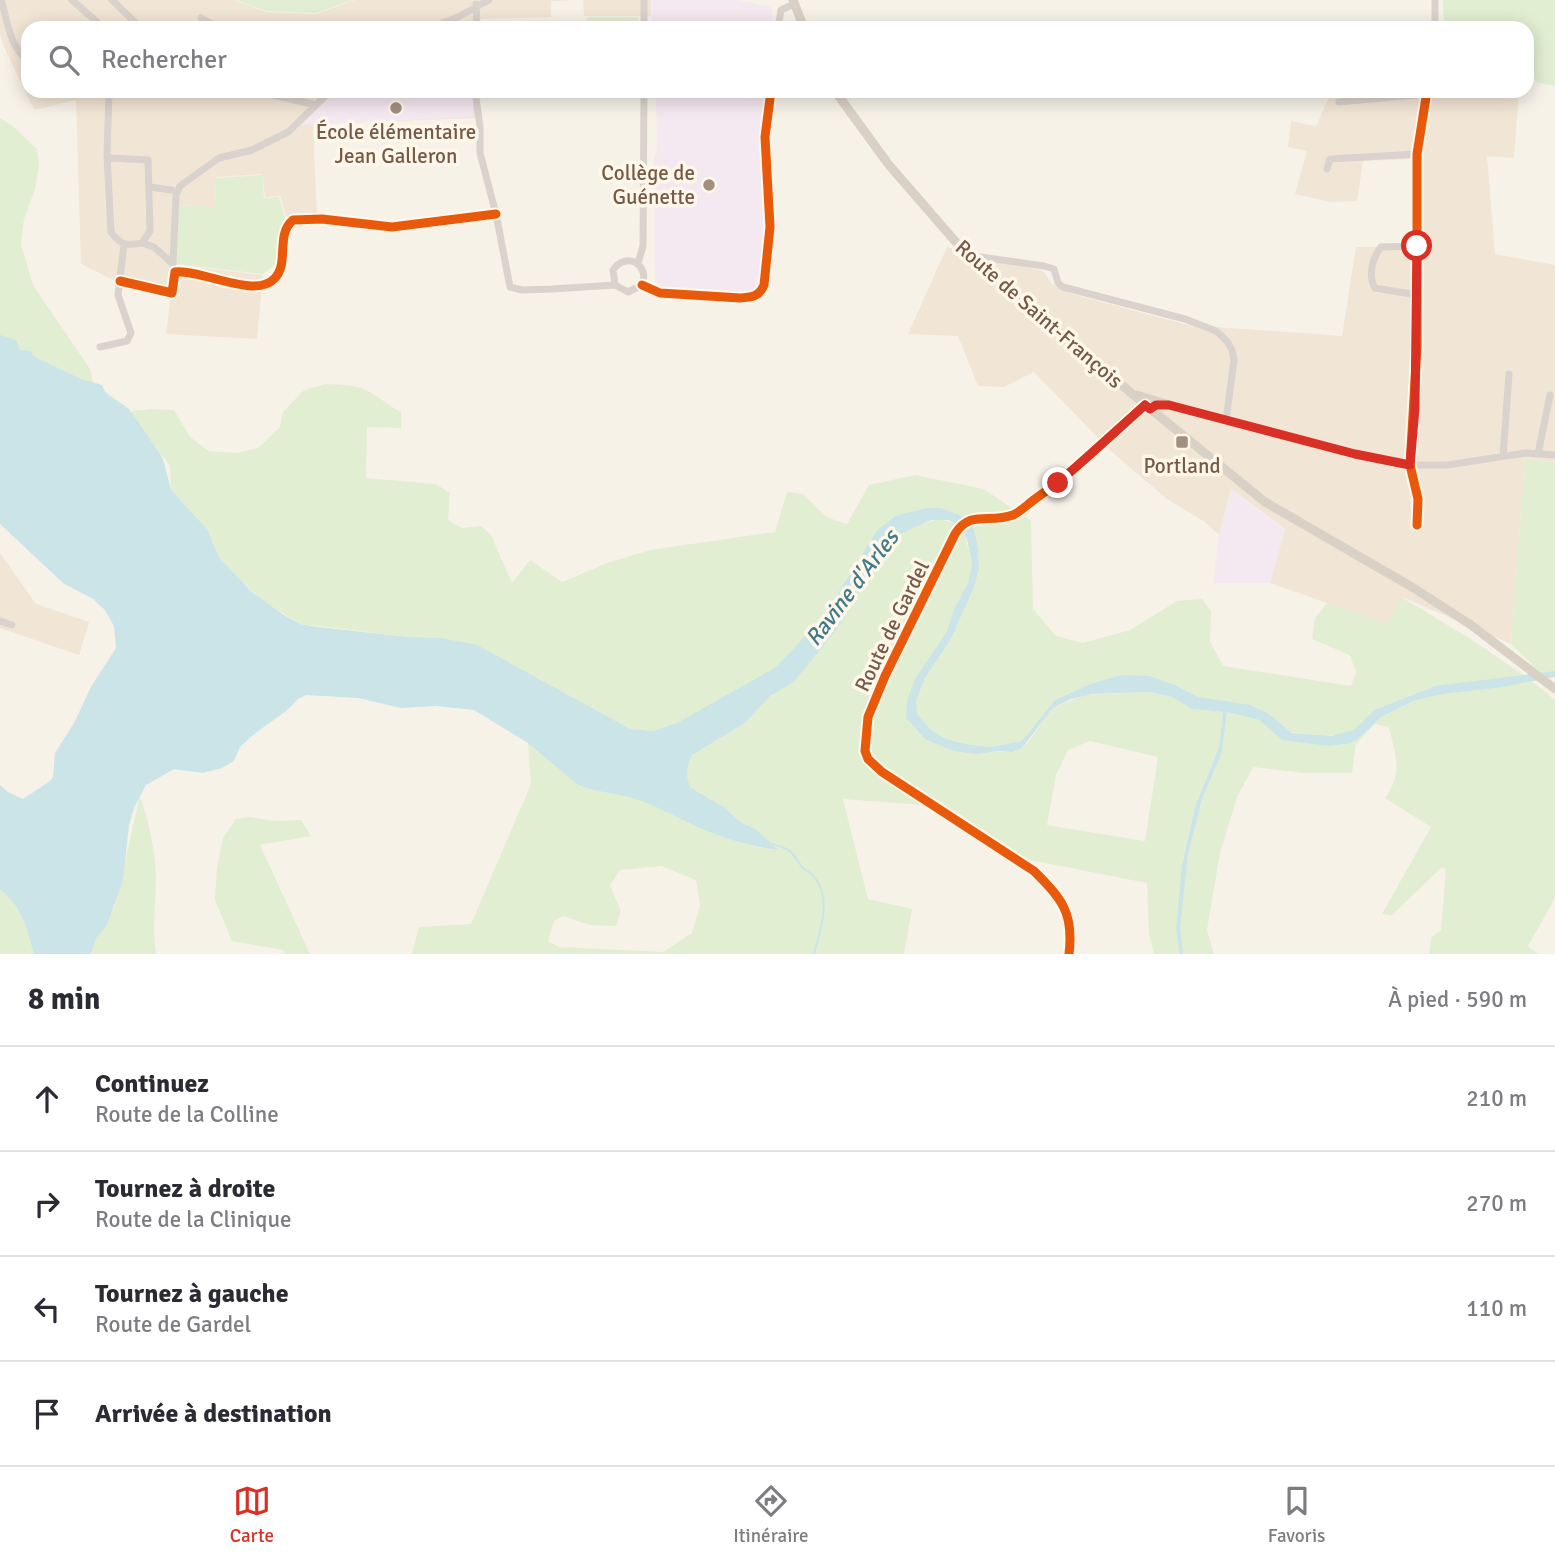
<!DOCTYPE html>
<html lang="fr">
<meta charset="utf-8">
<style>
:root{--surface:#fff;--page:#f2f2f3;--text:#2b2b33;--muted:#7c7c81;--line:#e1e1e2;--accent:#d93025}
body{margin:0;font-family:Signika,sans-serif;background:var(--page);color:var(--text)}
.stop{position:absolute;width:21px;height:21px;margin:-16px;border:5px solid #d93025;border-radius:50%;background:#fff}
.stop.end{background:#d93025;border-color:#fff;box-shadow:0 2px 7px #0008}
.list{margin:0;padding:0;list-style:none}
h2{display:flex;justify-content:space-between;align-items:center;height:91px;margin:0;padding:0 28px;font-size:30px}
h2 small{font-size:23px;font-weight:400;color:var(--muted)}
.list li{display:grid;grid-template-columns:46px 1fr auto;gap:21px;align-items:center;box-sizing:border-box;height:105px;padding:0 28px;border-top:2px solid var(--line)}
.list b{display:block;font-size:26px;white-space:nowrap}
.list p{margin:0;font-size:23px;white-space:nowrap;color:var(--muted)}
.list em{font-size:23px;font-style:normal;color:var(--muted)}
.icon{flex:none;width:38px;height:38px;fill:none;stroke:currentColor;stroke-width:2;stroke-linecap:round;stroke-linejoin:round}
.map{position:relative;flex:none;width:1555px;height:954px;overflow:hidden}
.search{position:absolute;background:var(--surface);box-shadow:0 4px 18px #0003;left:21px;right:21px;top:21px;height:77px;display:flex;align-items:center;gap:18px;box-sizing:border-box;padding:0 24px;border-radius:21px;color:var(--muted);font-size:26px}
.sheet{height:511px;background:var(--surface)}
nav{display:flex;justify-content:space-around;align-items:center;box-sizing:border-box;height:98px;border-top:2px solid var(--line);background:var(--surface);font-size:19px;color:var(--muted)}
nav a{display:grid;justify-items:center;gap:4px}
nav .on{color:var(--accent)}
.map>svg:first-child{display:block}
.residential{fill:#f1e5d5}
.education{fill:#f4e8f1}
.green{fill:#e1eed2;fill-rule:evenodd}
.water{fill:#cae4e7}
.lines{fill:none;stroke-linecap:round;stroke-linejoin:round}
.stream{stroke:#cae4e7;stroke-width:2}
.minor{stroke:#dad2cc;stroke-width:7}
.major{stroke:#dad1c6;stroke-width:9}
.cycleway-casing{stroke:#fff7e9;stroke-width:13}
.cycleway{stroke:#e8590c;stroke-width:9}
.route{stroke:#d93025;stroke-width:9}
.poi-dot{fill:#a38f7f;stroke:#fff7e9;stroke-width:2.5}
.labels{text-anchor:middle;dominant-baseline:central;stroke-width:7;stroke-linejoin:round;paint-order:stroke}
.poi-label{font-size:21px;fill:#765a47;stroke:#fff7e9}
.street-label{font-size:21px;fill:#765a47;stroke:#fff7e9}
.water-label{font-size:23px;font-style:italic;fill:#407a8b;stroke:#fff7e9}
</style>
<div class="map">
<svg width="1555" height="954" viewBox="0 0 1555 954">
<rect width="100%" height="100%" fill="#f7f2e8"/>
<path class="residential" d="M0 0H233L267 12 316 14 355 0H577L551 1V17L480 19V28H28V91H477L475 118 313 124 317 216 287 219 280 196 265 197 262 174 216 177 215 207 178 205 175 265 263 275 257 339 166 334 171 295 117 282 81 264 76 100 34 110 3 45 0 33Z
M583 0H651V16H584Z
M1332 91 1519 92 1514 158 1487 156 1495 254 1555 265V463L1525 457 1511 644 1402 597 1387 624 1270 583 1285 529 1231 489 1219 535 1205 522 1167 499 1111 451 1034 372 1004 387 978 386 958 336 908 334 947 247 1043 271 1052 284 1072 294 1188 325 1342 336 1356 247H1412L1413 159 1363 161 1357 201 1331 202 1295 194 1307 151 1288 147 1291 121 1316 126Z
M0 553 36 604 89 622 79 655 0 628Z"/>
<path class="education" d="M652 0H738L771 7 774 28H652Z
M337 91H473V117L301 125Z
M656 91H768L766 215 759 285 753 292 659 286 655 282 654 156 657 152Z
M1232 488 1257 510 1285 529 1270 583H1213L1219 535Z"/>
<path class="green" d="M235 0H353L316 13 267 11Z
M1443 0H1555V86L1537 82 1527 73V28H1444Z
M589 17H638V28H587V18Z
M0 118 14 127 37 149 39 165 35 189 24 219 21 244 33 285 90 369 94 386 23 352 8 340 0 338Z
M262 175 264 198 279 197 285 218 277 263 263 274 176 264 178 205 215 207 216 178Z
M325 384C338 385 354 384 366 390 378 396 389 406 401 412V428L367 427 366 478 436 484 450 493 448 520 462 528 481 526 491 535 512 583 530 560 562 582 607 563 650 550 775 532 787 492 803 494 826 517 847 524 869 485 915 475 984 489 1031 521 1033 609 1056 636 1083 643 1130 630 1177 601 1202 599 1211 611 1210 641 1223 666 1351 686 1356 672 1350 655 1312 639 1315 618 1327 603 1387 624 1401 597 1469 638 1525 676 1432 687 1374 710 1354 730 1339 735 1323 736 1291 732 1269 714 1199 697 1175 685 1121 675 1090 684 1055 700 1022 741 990 747 966 744 946 739 931 730 917 714 916 701 925 678 951 639 974 587 979 557 973 527 941 508H926L897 515 878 529 823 617 776 667 677 723 653 731 630 729 573 699 441 638 409 637 300 624 262 600 229 570 220 559 207 529 171 490 170 466 163 456 155 460 137 433 131 411 151 409 174 410 190 437 209 451 237 453 258 448 280 427 283 412 303 391Z
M1525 457 1555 463V671L1542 674 1511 644Z
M938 519 954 523 964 532 972 564 968 583 955 607 947 631 925 666 909 722 925 739 953 751 1012 752 1022 748 1029 741 1053 708 1084 695 1149 692 1170 696 1192 709 1223 712 1219 747 1195 807 1183 859 1176 930 1180 954H1154L1149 933 1147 883 1025 859 955 811 912 804 843 799 868 899 912 909 904 954H412L419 927 471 924 531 784 528 743 578 785C596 793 621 793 641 800 688 817 725 845 777 850L757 830 739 821 724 807 691 788C685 777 687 765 692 755L745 723 770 696 793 683 842 621 862 583 888 546 898 535 913 527ZM1090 741 1158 757 1145 841 1047 825 1056 775 1068 750ZM661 866 696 880 700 906 692 933 663 952 559 947 548 941 554 921 563 916 590 925 616 926 621 911 610 886 620 870Z
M1533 682 1555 700V898L1528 946 1538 954H1429L1431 938 1441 930 1446 869 1442 867 1392 915 1382 914 1431 827 1385 798C1404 772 1395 755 1389 727L1375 724 1356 744 1352 773H1305L1253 767 1237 797 1220 853 1207 930 1214 954H1183L1179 927 1188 855 1202 800 1222 752 1227 712 1259 720 1280 738 1329 746 1347 744 1357 740 1381 717 1416 700 1444 694Z
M140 796C149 822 155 850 156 877 156 903 152 928 156 954H92L91 948 96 938 114 908Z
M249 817 274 821 301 820 311 836 260 845 310 954H285L283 950 232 941 215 900 217 867 223 838 236 819Z
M0 887C19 906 28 928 36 954H0Z"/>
<path class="water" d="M0 335 16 340 20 350 31 351 33 356 81 379 102 385 105 392 129 409 145 432 163 459 171 490 207 529 220 559 252 592 284 615 300 624 317 627 409 637 441 638 477 645 630 729 653 731 677 723 776 667 823 617 878 529 897 515 926 508H941L967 518 973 527 978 547 979 568 974 587 951 639 925 678 916 701 917 714 931 730 946 739 966 744 990 747 1022 741 1055 700 1090 684 1121 675 1149 676 1175 685 1199 697 1250 705 1269 714 1292 733 1331 736 1354 730 1374 710 1435 686 1555 671V677L1503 687 1444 694 1416 700 1381 717 1357 740 1347 744 1329 746 1282 740 1259 720 1227 712 1222 752 1202 800 1188 855 1180 927 1183 954H1180L1176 930 1182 865 1195 807 1219 747 1223 712 1192 709 1170 696 1149 692 1092 694 1071 699 1053 708 1022 748 1012 752 999 751 976 754 953 751 925 739 906 718 907 701 915 679 947 631 955 607 968 583 972 564 967 539 961 528 949 520H931L898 535 877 559 840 625 793 683 770 696 745 723 692 755C687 765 685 777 691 788L724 807 739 821 757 830 778 850C755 847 731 841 710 832 686 823 665 809 641 801 621 793 596 793 578 785L528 743 474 710 436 706 401 708 358 698 306 695 298 699 286 711 253 735 240 747 234 761 222 768 203 773 174 769 146 785 134 808 129 825 123 880 107 925 96 938 91 954H34C27 928 21 906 0 889V785L8 792 23 799 50 781 53 777 55 753 74 723 91 687 116 648 114 626 105 610 93 599 63 583 0 524Z"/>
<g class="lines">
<path class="stream" d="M773 844C792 850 791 851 802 867 806 871 812 873 815 878 832 900 820 931 814 954"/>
<path class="minor" d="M1 0C8 22 9 46 28 61
M72 0 104 28
M112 0 141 28
M1435 0V28
M476 4 477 28
M201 18 220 28
M430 28 458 17 489 0
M644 28V0
M778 28 781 10 794 4
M98 91H118
M146 91 269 94 316 105 330 91
M475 91 480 126V153L496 214 510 287 522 290 552 289 615 285 628 292 642 285C650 264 626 251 613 270L615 285
M1339 102 1426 94
M107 155 111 158 148 160 150 231 142 243C127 246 120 245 111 232L107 155 109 92
M1327 169 1330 159 1417 154
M150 187 171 190
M142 243 154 247 173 264
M967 255 1044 266 1054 269 1058 283 1063 287 1185 319 1216 331 1227 341 1232 350 1234 360 1226 421
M173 263 176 195 180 186 219 158 252 150 288 132 316 105
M638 263 643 246 644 91
M120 281 172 293 175 272C201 269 255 299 274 279 290 264 275 235 293 220L322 219 392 227 496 214
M642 285 660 293 740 298C752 297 759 297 764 285L770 227 765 137 771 91
M1417 295 1375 288C1368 276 1372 258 1381 247L1417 246
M100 347 127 341 131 333 118 295 124 245
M1150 409 1156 405H1169L1355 454 1410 465H1447L1526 453 1555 455
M1538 454 1550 395
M1503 456 1509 374
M1417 525 1418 499 1410 465 1417 347V154L1427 91
M0 621 12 625
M1069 954C1074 913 1062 899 1034 871L882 772 868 759 865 751 868 717 885 676 955 534C971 509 989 524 1013 515 1020 512 1028 504 1035 499 1074 472 1109 437 1145 405"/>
<path class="major" d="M793 0 804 28
M835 91 889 165 967 255 1142 402 1265 502 1412 587 1471 625 1555 689
M1137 395 1169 405"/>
<g class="cycleway-casing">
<path id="cycleway" d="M120 281 172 293 175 272C201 269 255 299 274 279 290 264 275 235 293 220L322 219 392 227 496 214
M642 285 660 293 740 298C752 297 759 297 764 285L770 227 765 137 771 91
M1417 525 1418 499 1410 465 1417 347V154L1427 91
M1069 954C1074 913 1062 899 1034 871L882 772 868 759 865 751 868 717 885 676 955 534C971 509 989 524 1013 515 1020 512 1028 504 1035 499 1074 472 1109 437 1145 405"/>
</g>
<use href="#cycleway" class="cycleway"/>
</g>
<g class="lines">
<path class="route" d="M1058 483 1145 405 1150 409 1156 405H1169L1355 454 1410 465 1415 408 1417 246"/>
</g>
<g class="poi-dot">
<circle cx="396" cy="108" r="7"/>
<circle cx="709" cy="185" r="7"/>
<rect x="1175" y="435" width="14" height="14" rx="3.5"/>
</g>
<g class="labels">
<g class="poi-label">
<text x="396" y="132">École élémentaire<tspan x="396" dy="24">Jean Galleron</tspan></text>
<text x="695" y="173" text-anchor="end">Collège de<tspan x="695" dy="24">Guénette</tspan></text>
<text x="1182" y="466">Portland</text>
</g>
<g class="street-label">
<text transform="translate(1039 314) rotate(41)">Route de Saint-François</text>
<text transform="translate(892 626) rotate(-64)">Route de Gardel</text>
</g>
<g class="water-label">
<text transform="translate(852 588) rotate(-53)">Ravine d'Arles</text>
</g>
</g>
</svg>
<div class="stop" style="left:1417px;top:246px"></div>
<div class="stop end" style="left:1058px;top:483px"></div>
<div class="search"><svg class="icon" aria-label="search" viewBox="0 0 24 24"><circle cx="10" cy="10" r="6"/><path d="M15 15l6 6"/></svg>Rechercher</div>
</div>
<section class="sheet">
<h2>8 min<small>À pied · 590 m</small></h2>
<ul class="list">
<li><svg class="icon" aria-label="ahead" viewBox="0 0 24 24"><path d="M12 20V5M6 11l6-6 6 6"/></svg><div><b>Continuez</b><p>Route de la Colline</p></div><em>210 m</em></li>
<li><svg class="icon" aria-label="right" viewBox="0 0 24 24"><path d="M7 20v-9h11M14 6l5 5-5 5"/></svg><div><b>Tournez à droite</b><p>Route de la Clinique</p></div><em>270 m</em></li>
<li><svg class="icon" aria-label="left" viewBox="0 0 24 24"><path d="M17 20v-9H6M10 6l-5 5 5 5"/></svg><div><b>Tournez à gauche</b><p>Route de Gardel</p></div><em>110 m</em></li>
<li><svg class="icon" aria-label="arrive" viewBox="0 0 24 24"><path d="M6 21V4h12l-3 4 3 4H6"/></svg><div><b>Arrivée à destination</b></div></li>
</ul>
</section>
<nav>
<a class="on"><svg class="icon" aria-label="map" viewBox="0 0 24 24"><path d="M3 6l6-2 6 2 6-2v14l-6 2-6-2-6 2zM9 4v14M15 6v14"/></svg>Carte</a>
<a><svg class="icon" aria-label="directions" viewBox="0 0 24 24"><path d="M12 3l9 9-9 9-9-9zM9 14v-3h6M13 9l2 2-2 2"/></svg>Itinéraire</a>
<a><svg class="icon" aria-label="saved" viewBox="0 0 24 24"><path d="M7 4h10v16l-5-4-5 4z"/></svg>Favoris</a>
</nav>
